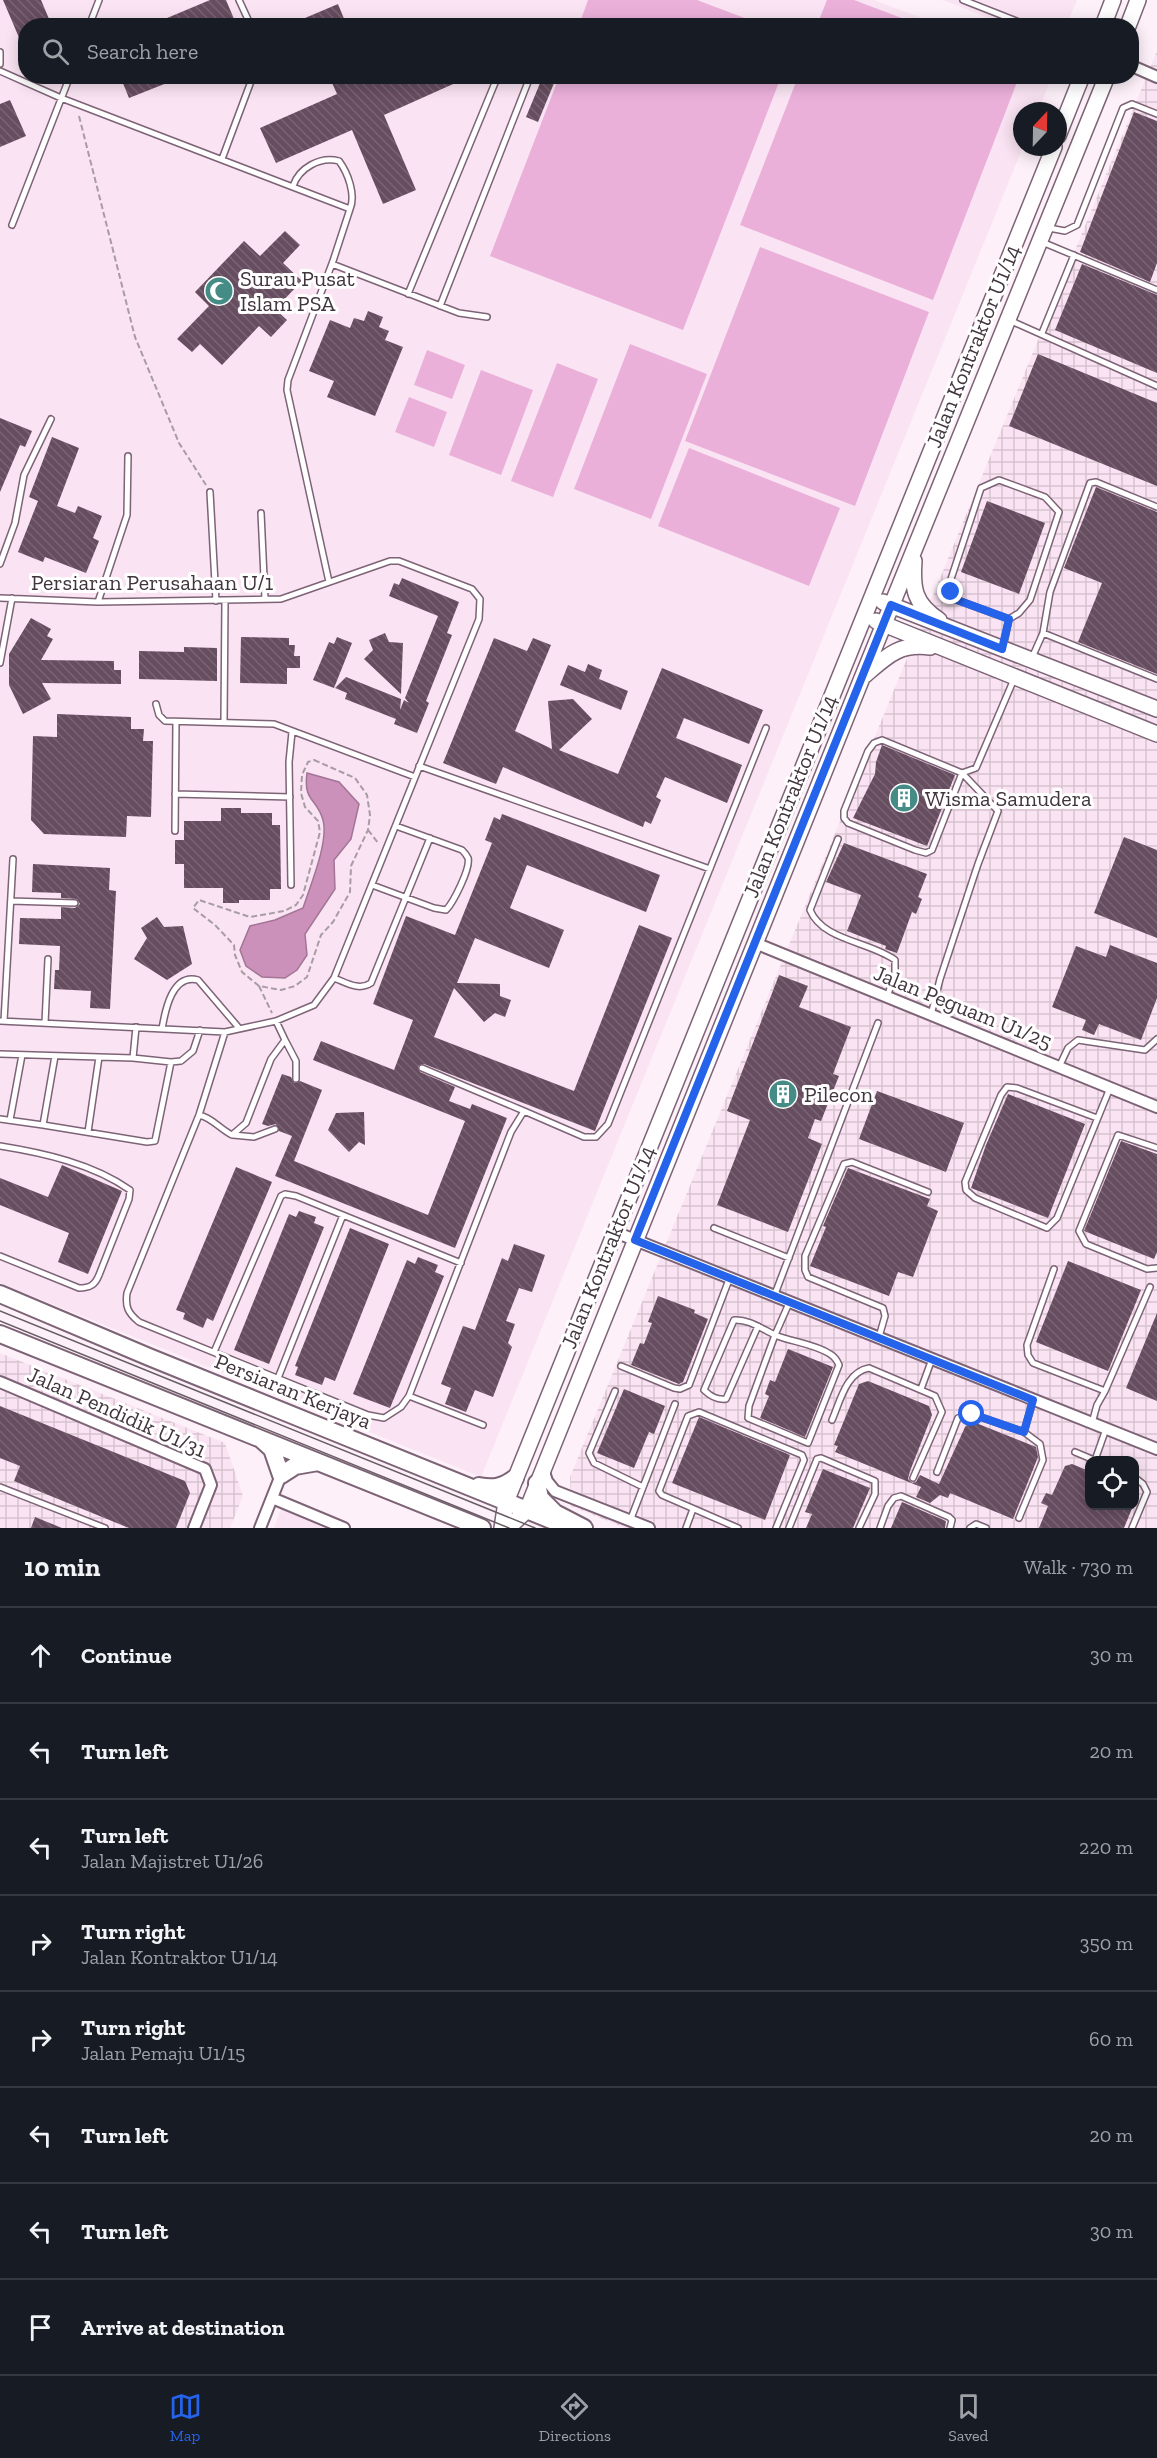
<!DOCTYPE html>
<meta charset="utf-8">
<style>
:root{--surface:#171b24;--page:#20242c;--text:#f1f3f6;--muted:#9ea1a6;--line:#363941;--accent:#2563eb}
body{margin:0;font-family:"Zilla Slab",serif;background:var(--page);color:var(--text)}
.controls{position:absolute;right:18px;bottom:18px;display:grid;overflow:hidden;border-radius:12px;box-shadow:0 3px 15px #0003}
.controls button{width:54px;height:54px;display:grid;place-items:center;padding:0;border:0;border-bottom:2px solid var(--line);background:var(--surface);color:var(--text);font:30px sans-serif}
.compass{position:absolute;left:1013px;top:102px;width:54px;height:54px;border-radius:50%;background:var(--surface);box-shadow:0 3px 15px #0003;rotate:22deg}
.stop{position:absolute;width:18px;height:18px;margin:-14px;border:4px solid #2563eb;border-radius:50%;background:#fff}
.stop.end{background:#2563eb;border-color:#fff;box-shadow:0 2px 6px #0008}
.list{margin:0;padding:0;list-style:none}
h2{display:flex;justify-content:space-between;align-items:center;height:78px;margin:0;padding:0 24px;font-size:26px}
h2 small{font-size:20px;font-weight:400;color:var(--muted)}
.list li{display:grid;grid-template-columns:39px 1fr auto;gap:18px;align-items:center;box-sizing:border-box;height:96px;padding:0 24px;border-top:2px solid var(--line)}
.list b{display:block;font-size:22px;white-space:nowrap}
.list p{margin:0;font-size:20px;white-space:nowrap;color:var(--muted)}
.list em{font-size:20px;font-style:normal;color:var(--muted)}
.icon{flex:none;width:33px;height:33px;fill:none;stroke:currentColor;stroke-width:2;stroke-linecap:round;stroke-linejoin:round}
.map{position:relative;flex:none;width:1157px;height:1528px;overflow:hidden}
.search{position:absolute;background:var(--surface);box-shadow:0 3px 15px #0003;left:18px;right:18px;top:18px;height:66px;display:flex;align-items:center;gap:15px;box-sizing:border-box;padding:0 21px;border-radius:24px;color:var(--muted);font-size:22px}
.sheet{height:846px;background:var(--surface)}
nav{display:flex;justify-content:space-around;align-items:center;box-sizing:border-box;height:84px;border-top:2px solid var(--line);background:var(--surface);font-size:16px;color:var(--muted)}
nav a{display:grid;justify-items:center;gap:3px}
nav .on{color:var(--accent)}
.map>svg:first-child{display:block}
.built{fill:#fae4f3}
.industrial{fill:url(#industrial-grid);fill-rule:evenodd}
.green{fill:#ebb0da}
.water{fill:#cb91bb;stroke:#a27595;stroke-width:1.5}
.building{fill:url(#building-back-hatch)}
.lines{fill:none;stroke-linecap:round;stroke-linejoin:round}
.lane-casing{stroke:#7d6376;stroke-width:8}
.street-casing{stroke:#7d6376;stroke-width:14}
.secondary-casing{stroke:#7d6376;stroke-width:18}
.primary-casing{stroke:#7d6376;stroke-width:20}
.path{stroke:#a89ca4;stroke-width:2;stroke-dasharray:6 3;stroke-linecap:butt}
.lane{stroke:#fff;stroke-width:5}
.street{stroke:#fff;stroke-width:10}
.secondary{stroke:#fff;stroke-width:15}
.primary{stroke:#fff;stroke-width:16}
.tram{stroke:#695d65;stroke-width:1.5}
.route{stroke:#2563eb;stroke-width:8}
.labels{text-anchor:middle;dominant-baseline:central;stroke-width:6;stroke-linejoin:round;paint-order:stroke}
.poi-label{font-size:22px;fill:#41353d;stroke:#fff;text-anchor:start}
.street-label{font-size:22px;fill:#41353d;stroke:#fff}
</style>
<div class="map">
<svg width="1157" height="1528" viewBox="0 0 1157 1528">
<defs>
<pattern id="industrial-grid" width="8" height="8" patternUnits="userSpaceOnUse" patternTransform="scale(1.5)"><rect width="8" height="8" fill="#fae4f3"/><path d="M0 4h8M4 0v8" fill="none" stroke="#d8c4d1"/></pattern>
<pattern id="building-back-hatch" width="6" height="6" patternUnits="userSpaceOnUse" patternTransform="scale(1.5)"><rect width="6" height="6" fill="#664d5f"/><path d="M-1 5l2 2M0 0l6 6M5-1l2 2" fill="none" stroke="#796473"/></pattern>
</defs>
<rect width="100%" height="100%" fill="#fdf0f9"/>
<path class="built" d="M0 0H874L941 25 26 26V76L1052 77 1038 111H1022L1023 147 481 1477 0 1283Z
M943 0H1077L1066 26 1006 25Z
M281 1509 327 1528H274Z"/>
<path class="industrial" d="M1157 51V1528H625L571 1506 570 1477ZM1090 1460H1134V1506H1090Z
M0 1353 225 1443 243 1496 230 1528H0Z"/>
<path class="green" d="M588 0H697L763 25H579Z
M827 0H854L920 25H817Z
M559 77H781L683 330 490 256Z
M798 77H1019L933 300 740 225Z
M760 247 929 312 855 506 685 441Z
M630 344 707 374 651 519 574 489Z
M427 350 465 365 452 399 414 385Z
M557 363 598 379 553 497 511 481Z
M481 370 533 390 501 475 449 455Z
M409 397 447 412 434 447 395 432Z
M689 448 840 508 809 586 658 526Z"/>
<path class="water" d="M307 773 339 782 359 804 351 839 334 860 335 889 305 934 307 955 297 970 285 978 262 977 246 966 240 950 250 926 275 920 303 908C310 886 329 842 323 820 317 798 303 802 307 773Z"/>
<path class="building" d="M3 0H41L52 26H26V54Z
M210 0H226L237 26H148Z
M338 4 347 26H308L305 18Z
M120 76H182V77L129 98Z
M329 76H471L384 115 416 190 383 204 352 130 276 163 260 128 337 94Z
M543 76H557L538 122 526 117Z
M10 100 26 136 0 147V104Z
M1134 112 1157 121V263L1150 282 1080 252Z
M285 231 300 245 283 263 302 281 275 309 287 320 271 337 259 326 222 365 200 344 192 352 177 339 209 306 195 292 244 241 260 256Z
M1082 264 1157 295V373L1055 330Z
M368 311 383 317 379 327 389 331 385 340 403 347 375 416 327 397 334 381 309 371 330 320 350 328 354 318 364 321Z
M1038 354 1157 403V486L1009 426Z
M0 418 32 431 25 447 20 445 0 492Z
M52 437 79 448 57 506 75 513 78 506 102 516 93 538 99 541 86 573 45 557 43 562 18 552 38 501 29 497Z
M1096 487 1157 512V674L1078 642 1102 583 1064 568Z
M987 501 1045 523 1019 594 961 572Z
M402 578 459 602 447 633 452 635 426 701 429 703 417 733 394 724 396 719 345 699 347 693 335 688 346 677 401 699 400 710 404 700 409 703 405 698 438 616 389 596 394 583 399 585Z
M31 618 51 629 47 636 53 639 41 660 114 661V670H121V684L42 683 51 699 23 714 9 685V654Z
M385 633 389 642 403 643 401 694 364 659 373 650 369 640Z
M241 637 289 638V645H295L294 656H300V668H287V684L240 683Z
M337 637 352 643 334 688 313 680 329 642 334 644Z
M494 638 527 651 533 638 551 645 515 731 552 749 548 701 573 699 592 719 559 750 618 774 662 668 763 710 749 744 684 718 676 738 742 765 727 803 665 777 656 797 661 800 651 824 645 821 643 827 503 767 496 784 443 763Z
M184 647 217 648V681L139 679V651L184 652Z
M588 664 602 670 599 679 628 691 621 710 560 685 568 665 585 672Z
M57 714 131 717V729H144L143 741H153L151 817 127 816 126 837 44 834 31 820 33 736 57 737Z
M882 745 955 775 927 846 853 818 875 774 876 762Z
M221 808H241V813H272V825H280L281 889H270V900H239V903H223V888H184V864H175V840H184V821H221Z
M502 814 660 875 646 912 527 865 510 908 564 930 549 968 475 938 457 983 500 984V996L511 1000 505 1017 495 1013 484 1022 454 988 434 1037 574 1091 639 925 672 938 595 1131 424 1064 418 1066 420 1072 455 1087 449 1101 470 1109 472 1104 507 1118 455 1248 275 1176 292 1136 279 1131 276 1124 268 1126 262 1124 282 1074 291 1077 294 1083 300 1081 322 1090 294 1161 428 1215 465 1121 313 1060 321 1041 394 1070 413 1020 373 1004 406 916 455 935 492 843 485 840 494 817 500 820Z
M1124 837 1157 850V938L1094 913Z
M844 843 927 874 918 897 922 899 916 914 912 912 897 953 885 949 886 946 847 931 861 895 826 882Z
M33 864 110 868 109 890 116 891 110 1009 90 1008 91 991 54 989 55 970H59L60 946 19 944 20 918 61 919V907L75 908 80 904 77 899 61 898V893L32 892Z
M157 917 164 927 183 926 192 964 167 980 134 959 147 938 141 928Z
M1110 945 1157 963V998L1141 1040 1099 1024 1094 1035 1082 1030 1086 1020 1052 1007 1076 946 1106 957Z
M779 975 808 986 799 1007 851 1027 833 1074 839 1076 821 1121 815 1119 808 1138 822 1144 788 1232 717 1205 750 1120 727 1111Z
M877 1091 964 1123 946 1172 859 1139Z
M1008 1094 1085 1124 1048 1218 971 1188 986 1145Z
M364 1112 365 1145 359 1142 349 1152 328 1130 336 1113Z
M1121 1141 1157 1154V1252L1154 1259 1084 1231Z
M62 1165 122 1191 88 1274 58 1262 69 1233 0 1205V1178L48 1197Z
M236 1167 272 1182 213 1321 207 1318 203 1328 183 1319 185 1313 176 1310Z
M848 1168 930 1199 927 1206 938 1211 913 1277 898 1272 889 1296 810 1266 826 1227 823 1226Z
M299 1211 316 1217 314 1223 324 1227 269 1364 234 1350 289 1214 296 1217Z
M350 1228 389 1244 335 1381 325 1377 322 1385 295 1375 298 1367 295 1366Z
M514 1244 545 1255 532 1292 519 1288 506 1321 515 1324 508 1343 512 1347 493 1397 475 1390 466 1412 445 1404 451 1388 441 1384 463 1326 475 1330 502 1258 508 1261Z
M418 1257 438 1265 435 1272 444 1276 390 1408 353 1394 407 1260 415 1264Z
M1068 1261 1141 1290 1108 1371 1036 1342Z
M658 1296 695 1310 694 1313 708 1319 683 1382 679 1384 631 1365 640 1343 644 1344 652 1323 648 1322Z
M1157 1313V1401L1126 1388Z
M788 1349 833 1367 805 1437 760 1418 769 1396 765 1394 770 1380 775 1382Z
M868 1381 929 1406 932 1415 910 1471 908 1479 912 1483 916 1482 920 1475 939 1484 965 1427 971 1421 1036 1447 1038 1457 1013 1519 950 1493 948 1498 940 1495 930 1503 916 1497 921 1487 835 1452 838 1446 834 1445 859 1384Z
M624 1389 665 1406 654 1434 649 1432 634 1468 597 1453Z
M0 1406 185 1481 190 1493 176 1528H129L14 1481 20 1466 0 1458Z
M699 1417 790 1455 765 1520 672 1483Z
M1072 1464 1089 1471V1506H1133L1124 1528H1039L1048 1506 1041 1503 1046 1493 1052 1495 1065 1466Z
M823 1469 870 1488 853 1528H806L812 1514 805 1512Z
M902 1502 946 1521 945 1528H891Z
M35 1517 62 1528H31Z"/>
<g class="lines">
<g class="lane-casing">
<path id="lane" d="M239 0 251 26
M963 0 1029 26
M89 26 99 0
M0 52V64
M0 71 61 98 350 209 333 261 288 380 287 390 329 582
M222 159 253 76
M293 186C299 168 320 156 339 161 348 173 356 195 350 209
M12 225 70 76
M1049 228 1065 231 1077 225 1123 108 1132 104 1157 114
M1042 242 1157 290
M332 264 459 313 487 317
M408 294 497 78
M440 306 528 82
M1009 320 1157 386
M1042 333 1074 255
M210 492 216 601
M261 513 265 599
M0 564 15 523 24 475 51 419
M0 598 98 602 281 599 390 561H399L472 589 480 599 479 619 334 978 314 1005 276 1021 225 1032 0 1021
M98 602 127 515 128 456
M1043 633 1157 679
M1003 647 1009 619 1019 613 1030 600 1059 512 1045 497 999 480 981 488 950 582 951 592 957 600 1009 619
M1031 660 1043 633 1050 592 1090 483 1096 482 1157 507
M0 663 12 598
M156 704 159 715 165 721 274 724 415 777
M224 721 225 601
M419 766 710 869
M175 794 290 797
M175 831 176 722
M838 839 810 910C823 941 869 941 895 960V974L887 997
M291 885 289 762 292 732
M372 885 434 908 446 910C453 903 471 868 468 858 467 856 463 851 462 850L396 826
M11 901 75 903
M334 978C347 983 359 991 371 983L430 838
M931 1015 940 979 978 864 998 811 962 773 882 740 874 743 868 751 844 811V818L848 823 915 850 926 853 932 850 962 773 976 768 1014 679
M4 1021 13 859
M45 1023 48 959
M162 1029C165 1011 172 973 198 980L239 1028
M225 1032 199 1115 127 1293C125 1307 128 1313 139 1322L368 1415 384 1418 401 1407 409 1396 511 1132 524 1111 584 1137H596L608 1124 766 728
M285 1040 296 1061V1079
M0 1054 133 1058 171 1062 181 1061 193 1051 200 1030
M133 1058 136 1027
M1059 1067 1068 1048 1078 1040 1145 1050 1157 1039
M422 1068 524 1111
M199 1115C211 1117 220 1129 232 1135L246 1123 271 1059 285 1040 276 1021
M1097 1118 1017 1088 1007 1087 1001 1095 965 1182 966 1190 975 1198 1047 1228 1057 1218 1110 1088
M0 1119 43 1125 55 1056
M10 1120 22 1055
M43 1125 147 1142 155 1141 171 1062
M88 1132 99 1057
M233 1135 254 1137 275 1129
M0 1146C44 1153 93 1164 130 1190L129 1199 99 1275C95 1285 90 1288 79 1288L0 1256
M1157 1148 1118 1135 1079 1231 1086 1244 1147 1269 1157 1268
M714 1228 789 1258
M1054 1269 1027 1345 1028 1355 1033 1363 1105 1391 1097 1405 1092 1423
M775 1294 878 1023
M758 1326 726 1399C717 1400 711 1397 704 1390L734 1320C749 1319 762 1329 775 1335 792 1342 815 1344 830 1354 835 1357 837 1360 839 1365L808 1443 748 1418 749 1406 775 1335 790 1301
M879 1337 885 1316 883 1308 808 1277 805 1270V1256L844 1164 852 1162 928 1192
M214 1352 281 1196 285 1194 296 1196 461 1263
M621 1366 674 1388 680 1389 689 1385 730 1277
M278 1378 343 1215
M921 1389 932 1359
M615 1391 589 1453 594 1463 643 1487
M1105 1391 1150 1287
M409 1396 483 1425
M832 1420C840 1402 846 1372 869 1368L935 1396 942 1412 913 1478
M1075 1452 1094 1460
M1095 1460 1106 1429
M937 1472 958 1418 972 1414 1024 1432
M0 1487 105 1528
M1019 1518 1043 1460 1040 1444 1024 1432 1033 1400
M630 1521 675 1404
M686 1528 693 1509
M738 1528 662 1495 659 1491 688 1416 699 1412 802 1455 804 1460 776 1528
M789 1528 817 1459 821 1458 875 1481V1494L859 1528
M880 1528 888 1506 894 1498 901 1496 949 1517 952 1520 950 1528
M970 1528 976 1524 986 1528
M1132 1528 1147 1492 1143 1484 1134 1477"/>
</g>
<g class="street-casing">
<path id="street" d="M1132 66 1157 77
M755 943 1157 1107
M615 1232 1157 1449
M0 1382 205 1469 211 1485 194 1528
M543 1469 547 1481 555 1491 649 1528
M272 1498 344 1528
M260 1528 281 1475"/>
</g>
<g class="secondary-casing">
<path id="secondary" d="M1103 26 1113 0
M1128 26 1138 0
M1058 136 1082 76
M914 561C912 588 914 604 939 620
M883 602 1157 709
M876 621 1157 734
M865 675C887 656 899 643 930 647
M502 1528 506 1502 1054 147
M508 1528 527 1510 862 678 1107 76"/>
</g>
<g class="primary-casing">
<path id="primary" d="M0 1294 149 1357 571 1528
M0 1334 482 1528
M261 1439 272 1449 281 1475 295 1466 318 1462
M537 1483 540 1498 555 1513 584 1528
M479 1486C494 1489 503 1487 515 1478"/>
</g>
<path class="path" d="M79 116 135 337 179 443 206 485
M314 760 355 778 367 795 370 815 368 830 351 866 350 892 333 922 321 935 307 977 295 986 281 990 259 986 242 972 235 955 234 945 215 925 193 908 199 900 250 917 284 911 296 905 303 895 320 832 318 821 305 807 301 793 302 775 308 762Z
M368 830 379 844
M259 986 272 1013"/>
<use href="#lane" class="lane"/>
<use href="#street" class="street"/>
<use href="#secondary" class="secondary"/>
<use href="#primary" class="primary"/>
<path class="tram" d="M0 1311 535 1528
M0 1321 509 1528"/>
</g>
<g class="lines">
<path class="route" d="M951 592 957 600 1009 619 1002 649 891 605 635 1240 1033 1400 1024 1432 972 1414"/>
</g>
<defs>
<g id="mosque-disc" transform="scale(1.5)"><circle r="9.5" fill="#468c86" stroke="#fff"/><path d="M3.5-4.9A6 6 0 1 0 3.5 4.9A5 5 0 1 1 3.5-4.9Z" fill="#fff"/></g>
<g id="building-disc" transform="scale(1.5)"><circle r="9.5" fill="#468c86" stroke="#fff"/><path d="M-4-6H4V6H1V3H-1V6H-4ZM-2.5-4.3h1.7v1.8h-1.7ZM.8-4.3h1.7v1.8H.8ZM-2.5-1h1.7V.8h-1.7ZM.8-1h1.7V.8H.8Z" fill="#fff"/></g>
</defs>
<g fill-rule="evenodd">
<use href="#mosque-disc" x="219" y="291"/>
<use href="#building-disc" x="904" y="798"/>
<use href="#building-disc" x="783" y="1094"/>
</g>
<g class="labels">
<g class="poi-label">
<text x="240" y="278">Surau Pusat<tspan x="240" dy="25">Islam PSA</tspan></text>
<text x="925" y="798">Wisma Samudera</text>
<text x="804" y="1094">Pilecon</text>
</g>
<g class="street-label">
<text transform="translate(973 346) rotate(-68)">Jalan Kontraktor U1/14</text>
<text x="152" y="582">Persiaran Perusahaan U/1</text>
<text transform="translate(790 796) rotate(-68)">Jalan Kontraktor U1/14</text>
<text transform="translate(963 1007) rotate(22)">Jalan Peguam U1/25</text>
<text transform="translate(608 1247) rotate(-68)">Jalan Kontraktor U1/14</text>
<text transform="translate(293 1391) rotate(22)">Persiaran Kerjaya</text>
<text transform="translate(117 1412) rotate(24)">Jalan Pendidik U1/31</text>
</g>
</g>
</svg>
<div class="controls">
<button><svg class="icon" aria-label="locate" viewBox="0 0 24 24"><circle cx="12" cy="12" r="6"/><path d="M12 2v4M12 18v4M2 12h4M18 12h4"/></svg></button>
</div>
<svg class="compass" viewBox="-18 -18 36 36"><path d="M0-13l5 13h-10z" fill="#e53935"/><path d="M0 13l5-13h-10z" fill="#9ea1a6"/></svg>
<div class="stop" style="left:972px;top:1414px"></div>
<div class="stop end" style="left:951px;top:592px"></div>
<div class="search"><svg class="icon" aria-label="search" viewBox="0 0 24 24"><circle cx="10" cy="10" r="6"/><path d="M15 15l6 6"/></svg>Search here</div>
</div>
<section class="sheet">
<h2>10 min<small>Walk · 730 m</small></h2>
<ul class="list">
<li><svg class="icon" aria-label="ahead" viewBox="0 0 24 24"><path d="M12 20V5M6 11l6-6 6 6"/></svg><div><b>Continue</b></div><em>30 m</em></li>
<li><svg class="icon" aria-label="left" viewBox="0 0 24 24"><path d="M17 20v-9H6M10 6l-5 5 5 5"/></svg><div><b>Turn left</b></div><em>20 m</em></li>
<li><svg class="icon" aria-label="left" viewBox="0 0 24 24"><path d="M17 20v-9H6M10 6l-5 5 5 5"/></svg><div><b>Turn left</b><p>Jalan Majistret U1/26</p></div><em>220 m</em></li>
<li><svg class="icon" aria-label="right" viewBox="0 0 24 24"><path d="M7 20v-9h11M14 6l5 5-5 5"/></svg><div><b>Turn right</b><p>Jalan Kontraktor U1/14</p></div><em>350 m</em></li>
<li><svg class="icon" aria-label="right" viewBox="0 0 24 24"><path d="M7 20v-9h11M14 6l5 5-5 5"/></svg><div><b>Turn right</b><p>Jalan Pemaju U1/15</p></div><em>60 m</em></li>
<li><svg class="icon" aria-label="left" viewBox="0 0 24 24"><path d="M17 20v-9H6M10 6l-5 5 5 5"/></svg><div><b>Turn left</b></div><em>20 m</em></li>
<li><svg class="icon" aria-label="left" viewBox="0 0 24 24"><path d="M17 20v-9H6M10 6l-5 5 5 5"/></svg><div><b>Turn left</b></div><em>30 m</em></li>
<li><svg class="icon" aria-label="arrive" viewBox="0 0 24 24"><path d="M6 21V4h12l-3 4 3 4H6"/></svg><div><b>Arrive at destination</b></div></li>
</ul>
</section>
<nav>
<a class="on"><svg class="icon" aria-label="map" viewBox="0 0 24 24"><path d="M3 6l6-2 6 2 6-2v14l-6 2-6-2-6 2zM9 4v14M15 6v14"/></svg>Map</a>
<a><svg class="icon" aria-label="directions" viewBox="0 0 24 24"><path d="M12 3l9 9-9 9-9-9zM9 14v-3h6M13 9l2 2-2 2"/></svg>Directions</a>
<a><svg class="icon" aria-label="saved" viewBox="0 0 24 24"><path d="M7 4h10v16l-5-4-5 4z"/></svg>Saved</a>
</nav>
